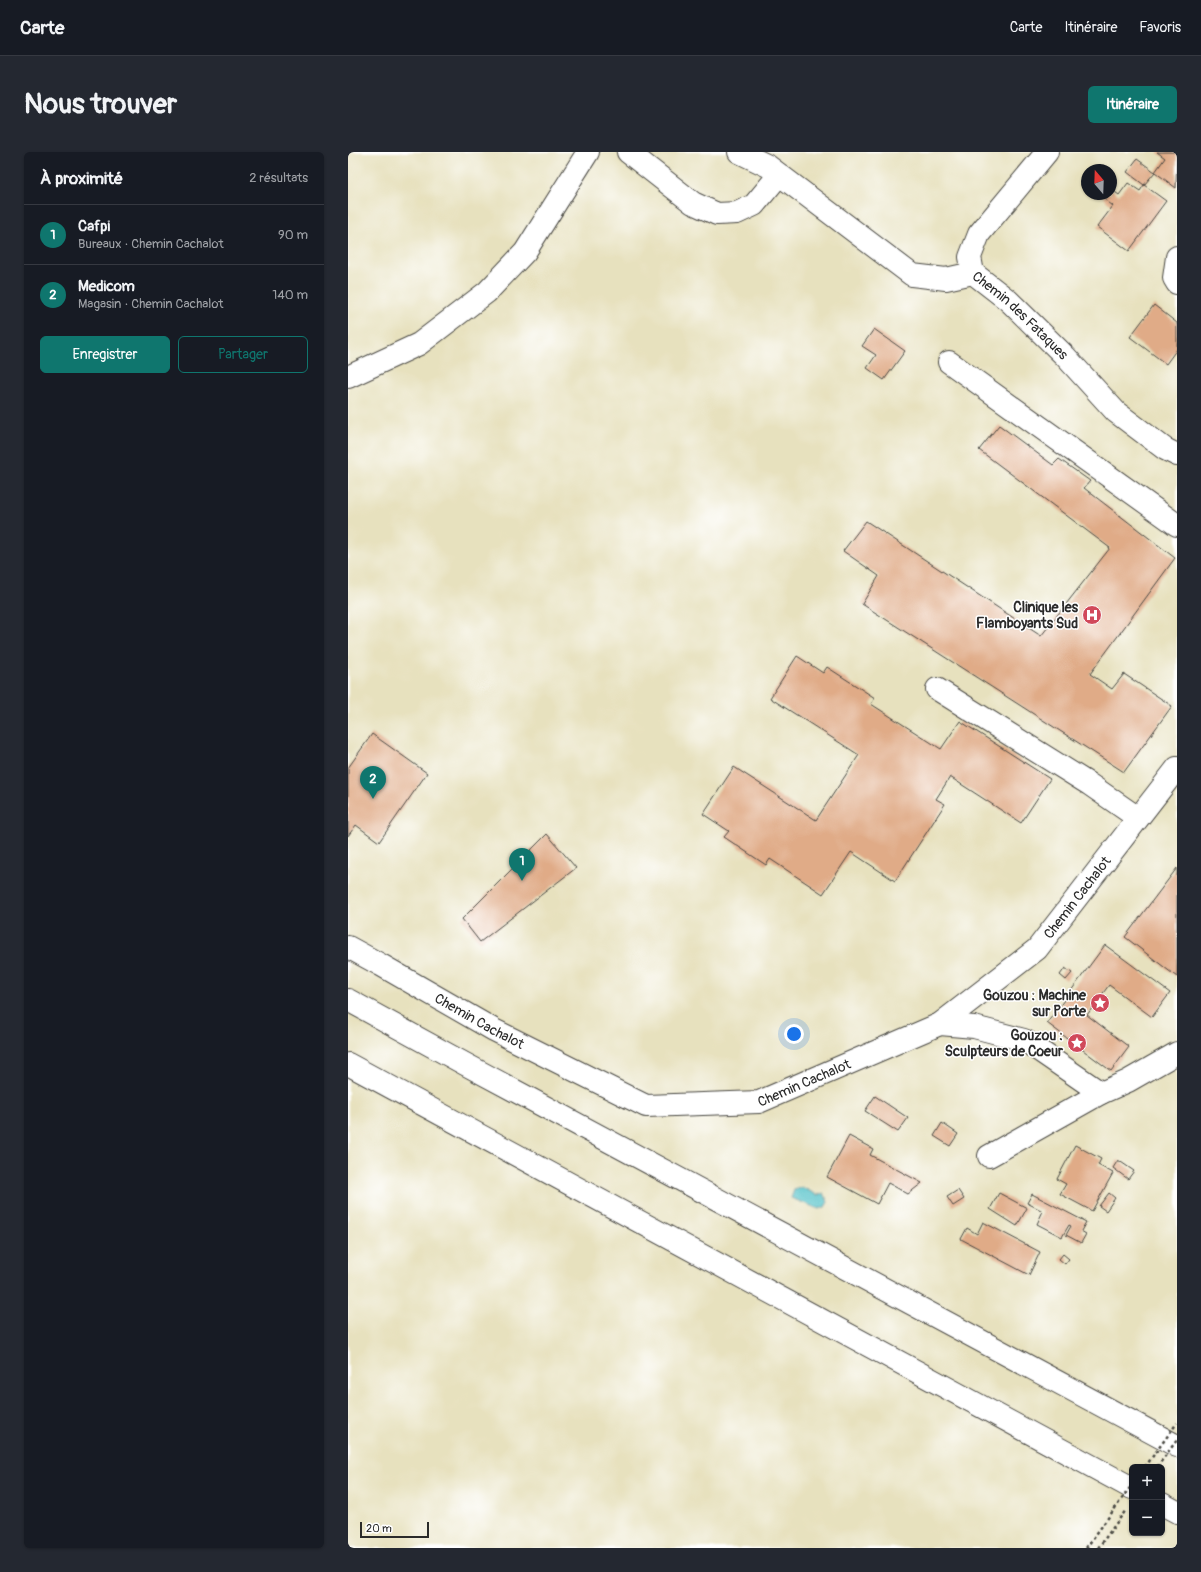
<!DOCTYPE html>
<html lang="fr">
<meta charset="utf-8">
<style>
:root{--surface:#171b24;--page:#242831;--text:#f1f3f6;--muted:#9ea1a6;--line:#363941;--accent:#0f766e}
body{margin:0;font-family:Pangolin,sans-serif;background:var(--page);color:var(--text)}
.controls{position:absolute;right:12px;bottom:12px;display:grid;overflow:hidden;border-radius:6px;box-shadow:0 1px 3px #0004}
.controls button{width:36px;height:36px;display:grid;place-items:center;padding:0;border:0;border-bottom:1px solid var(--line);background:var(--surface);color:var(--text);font:20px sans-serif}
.compass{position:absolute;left:733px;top:12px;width:36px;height:36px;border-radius:50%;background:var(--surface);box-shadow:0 1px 3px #0004;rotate:341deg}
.scale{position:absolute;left:12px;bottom:10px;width:69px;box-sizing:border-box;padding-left:4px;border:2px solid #2b2b2b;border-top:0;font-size:11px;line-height:14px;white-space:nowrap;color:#2b2b2b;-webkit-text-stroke:3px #fff;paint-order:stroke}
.you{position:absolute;left:446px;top:882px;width:14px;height:14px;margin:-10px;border:3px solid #fff;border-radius:50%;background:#1a73e8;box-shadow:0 0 0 6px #1a73e833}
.badge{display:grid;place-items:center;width:26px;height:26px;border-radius:50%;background:var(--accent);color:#fff;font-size:13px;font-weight:700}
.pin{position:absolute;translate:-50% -33px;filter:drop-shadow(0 1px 2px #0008)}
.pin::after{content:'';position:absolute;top:21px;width:14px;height:12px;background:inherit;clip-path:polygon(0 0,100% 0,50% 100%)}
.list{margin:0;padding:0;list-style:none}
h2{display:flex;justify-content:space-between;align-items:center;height:52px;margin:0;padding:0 16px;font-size:17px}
h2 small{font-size:13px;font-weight:400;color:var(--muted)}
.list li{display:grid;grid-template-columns:26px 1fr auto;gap:12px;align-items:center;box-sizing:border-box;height:60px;padding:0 16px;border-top:1px solid var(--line)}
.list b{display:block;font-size:15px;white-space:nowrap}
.list p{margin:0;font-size:13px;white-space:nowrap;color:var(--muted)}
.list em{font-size:13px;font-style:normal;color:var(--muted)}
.actions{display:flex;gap:8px;padding:12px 16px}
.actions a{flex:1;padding:9px 0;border:1px solid var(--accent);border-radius:6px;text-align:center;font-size:14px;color:var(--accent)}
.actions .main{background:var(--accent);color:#fff}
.map{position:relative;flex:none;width:829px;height:1396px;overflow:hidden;border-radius:6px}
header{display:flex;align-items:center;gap:24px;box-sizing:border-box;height:56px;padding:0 20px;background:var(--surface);border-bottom:1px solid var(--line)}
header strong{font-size:19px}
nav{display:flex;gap:22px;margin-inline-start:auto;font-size:14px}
.intro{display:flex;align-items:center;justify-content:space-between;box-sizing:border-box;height:96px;padding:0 24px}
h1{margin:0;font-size:28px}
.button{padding:10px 18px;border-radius:6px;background:var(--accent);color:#fff;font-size:14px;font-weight:700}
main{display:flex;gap:24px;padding:0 24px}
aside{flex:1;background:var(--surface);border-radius:6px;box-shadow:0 1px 3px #0004}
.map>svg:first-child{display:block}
.water{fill:#54c2c9;stroke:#40767a}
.building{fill:#e0ab87}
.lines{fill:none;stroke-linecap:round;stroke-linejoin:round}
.minor-casing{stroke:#474641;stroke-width:24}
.highway-casing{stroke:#474641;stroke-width:24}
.path{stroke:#474641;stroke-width:2.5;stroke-dasharray:3 3;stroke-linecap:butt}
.minor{stroke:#fff;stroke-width:22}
.highway{stroke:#fff;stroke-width:22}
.path-bridge{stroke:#474641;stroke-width:2.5;stroke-dasharray:3 3;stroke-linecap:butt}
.labels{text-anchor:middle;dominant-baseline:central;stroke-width:3;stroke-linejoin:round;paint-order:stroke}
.street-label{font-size:14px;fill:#2b2b2b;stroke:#fff}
.poi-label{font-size:14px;font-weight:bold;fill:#2b2b2b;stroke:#fff;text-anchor:end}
</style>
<header>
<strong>Carte</strong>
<nav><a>Carte</a><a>Itinéraire</a><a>Favoris</a></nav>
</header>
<div class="intro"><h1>Nous trouver</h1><a class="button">Itinéraire</a></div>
<main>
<aside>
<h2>À proximité<small>2 résultats</small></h2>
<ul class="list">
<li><span class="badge">1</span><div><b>Cafpi</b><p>Bureaux · Chemin Cachalot</p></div><em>90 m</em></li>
<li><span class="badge">2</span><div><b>Medicom</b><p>Magasin · Chemin Cachalot</p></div><em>140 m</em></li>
</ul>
<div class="actions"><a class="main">Enregistrer</a><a>Partager</a></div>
</aside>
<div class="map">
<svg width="829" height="1396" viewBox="0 0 829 1396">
<rect width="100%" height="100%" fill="#fff"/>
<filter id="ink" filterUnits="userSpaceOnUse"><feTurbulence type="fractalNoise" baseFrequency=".025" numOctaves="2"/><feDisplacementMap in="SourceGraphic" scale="8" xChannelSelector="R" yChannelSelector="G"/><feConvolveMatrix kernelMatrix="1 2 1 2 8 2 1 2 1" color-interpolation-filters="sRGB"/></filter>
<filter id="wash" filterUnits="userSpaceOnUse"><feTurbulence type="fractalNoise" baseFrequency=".012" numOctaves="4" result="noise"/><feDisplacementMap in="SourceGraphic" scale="16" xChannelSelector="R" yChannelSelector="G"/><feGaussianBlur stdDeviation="0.9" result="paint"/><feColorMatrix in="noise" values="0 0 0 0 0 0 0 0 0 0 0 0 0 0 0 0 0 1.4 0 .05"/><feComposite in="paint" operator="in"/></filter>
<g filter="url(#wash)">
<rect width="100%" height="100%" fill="#e7e1be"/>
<path class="water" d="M454 1035 469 1043 476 1041 480 1050 477 1055 471 1057 443 1046 446 1038Z"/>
<g id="blocks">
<path class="building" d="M809 0H829L828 36 807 20 796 33 779 20 789 7 807 20 817 6Z
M780 31 792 39 796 33 818 49 781 99 749 75 765 54 755 46 758 42H763V37L771 43Z
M806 153 829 171V197L818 212 782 185Z
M526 177 557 199 536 228 519 216 528 203 514 194Z
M651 273 705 313 711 307 742 329 736 336 827 406 742 522 764 537 776 522 824 554 776 620 514 452 531 424 495 399 518 369 693 484 762 396 631 298Z
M449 504 475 521 479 515 527 546 523 552 593 597 612 569 702 627 673 671 602 625 588 647 597 652 547 729 503 700 475 742 422 707 418 713 376 685 381 679 355 662 386 615 468 668 511 603 422 546Z
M24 582 79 621 31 690 8 673 0 684V616Z
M199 682 228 716 132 790 114 767Z
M829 716V825L777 785Z
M757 793 822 841 804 865 761 833 739 863 781 895 763 919 699 871Z
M717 816 724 821 718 828 712 823Z
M527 944 560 966 550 980 517 959Z
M594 971 610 982 602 994 586 984Z
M501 984 525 997 522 1003 574 1031 560 1042 540 1031 529 1052 479 1025Z
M727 993 753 1007 750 1013 765 1021 744 1059 712 1042 718 1032 709 1027Z
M770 1008 786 1019 780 1027 765 1016Z
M610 1038 616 1047 605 1054 599 1045Z
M651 1041 679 1056 669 1074 642 1057Z
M761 1041 767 1046 758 1059 751 1054Z
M684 1042 738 1070 733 1079 738 1082 733 1091 718 1083 723 1074 721 1073 714 1085 689 1072 695 1059 679 1051Z
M635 1070 692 1100 681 1123 613 1087 619 1076 629 1082Z
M715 1102 721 1107 717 1112 711 1107Z"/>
</g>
</g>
<g filter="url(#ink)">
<use href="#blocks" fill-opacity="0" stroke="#474641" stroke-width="1"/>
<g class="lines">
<g class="minor-casing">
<g id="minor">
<path d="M280 0 345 51 369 62 389 61 406 53 431 23"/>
<path d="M391 0 420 14 564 123 598 127 625 121"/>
<path id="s1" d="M699 0 631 82 622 105 625 121 661 149 717 204 768 260 817 297 829 303"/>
<path d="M829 105 826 126 829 131"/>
<path d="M601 210 829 373"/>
<path d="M0 225 71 192 139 140 177 100 240 0"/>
<path d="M589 537 741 632 790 666"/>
<path id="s2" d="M0 795 33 813 146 878 298 954 411 950 592 872 689 797 829 616"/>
<path d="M592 872 626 875 676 888 753 941 780 929 829 901"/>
<path d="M641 1004 753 941"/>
</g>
</g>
<g class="highway-casing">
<path id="highway" d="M0 848 117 912 829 1294
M0 912 784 1336
M814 1352 829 1360"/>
</g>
<path class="path" d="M750 1396 778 1358"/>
<use href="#minor" class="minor"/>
<use href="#highway" class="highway"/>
<path class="path-bridge" d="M797 1315 829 1271
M809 1315 829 1288
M738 1396 784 1333"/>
</g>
</g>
<defs>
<g id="hospital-disc" transform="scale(1)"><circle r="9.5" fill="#d1495b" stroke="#fff"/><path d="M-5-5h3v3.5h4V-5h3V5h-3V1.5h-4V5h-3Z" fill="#fff"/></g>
<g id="sight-disc" transform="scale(1)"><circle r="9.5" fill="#d1495b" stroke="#fff"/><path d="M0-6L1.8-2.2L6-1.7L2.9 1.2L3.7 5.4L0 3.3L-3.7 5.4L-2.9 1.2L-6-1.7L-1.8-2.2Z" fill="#fff"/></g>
</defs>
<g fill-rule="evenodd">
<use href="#hospital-disc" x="744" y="463"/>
<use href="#sight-disc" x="752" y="851"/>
<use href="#sight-disc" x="729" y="891"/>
</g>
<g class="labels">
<g class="street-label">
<text stroke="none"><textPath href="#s1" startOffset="211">Chemin des Fataques</textPath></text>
<text stroke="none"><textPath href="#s2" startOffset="836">Chemin Cachalot</textPath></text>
<text stroke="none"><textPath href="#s2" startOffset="151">Chemin Cachalot</textPath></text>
<text stroke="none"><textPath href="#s2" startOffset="500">Chemin Cachalot</textPath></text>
</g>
<g class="poi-label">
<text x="730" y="455">Clinique les<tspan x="730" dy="16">Flamboyants Sud</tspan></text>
<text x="738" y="843">Gouzou : Machine<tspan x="738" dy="16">sur Porte</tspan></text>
<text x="715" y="883">Gouzou :<tspan x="715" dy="16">Sculpteurs de Coeur</tspan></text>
</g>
</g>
</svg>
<div class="controls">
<button>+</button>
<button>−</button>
</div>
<svg class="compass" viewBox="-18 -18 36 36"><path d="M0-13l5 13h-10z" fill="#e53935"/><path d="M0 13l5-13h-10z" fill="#9ea1a6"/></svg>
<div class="scale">20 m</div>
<div class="you"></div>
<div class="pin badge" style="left:174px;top:729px">1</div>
<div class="pin badge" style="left:25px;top:647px">2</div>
</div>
</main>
